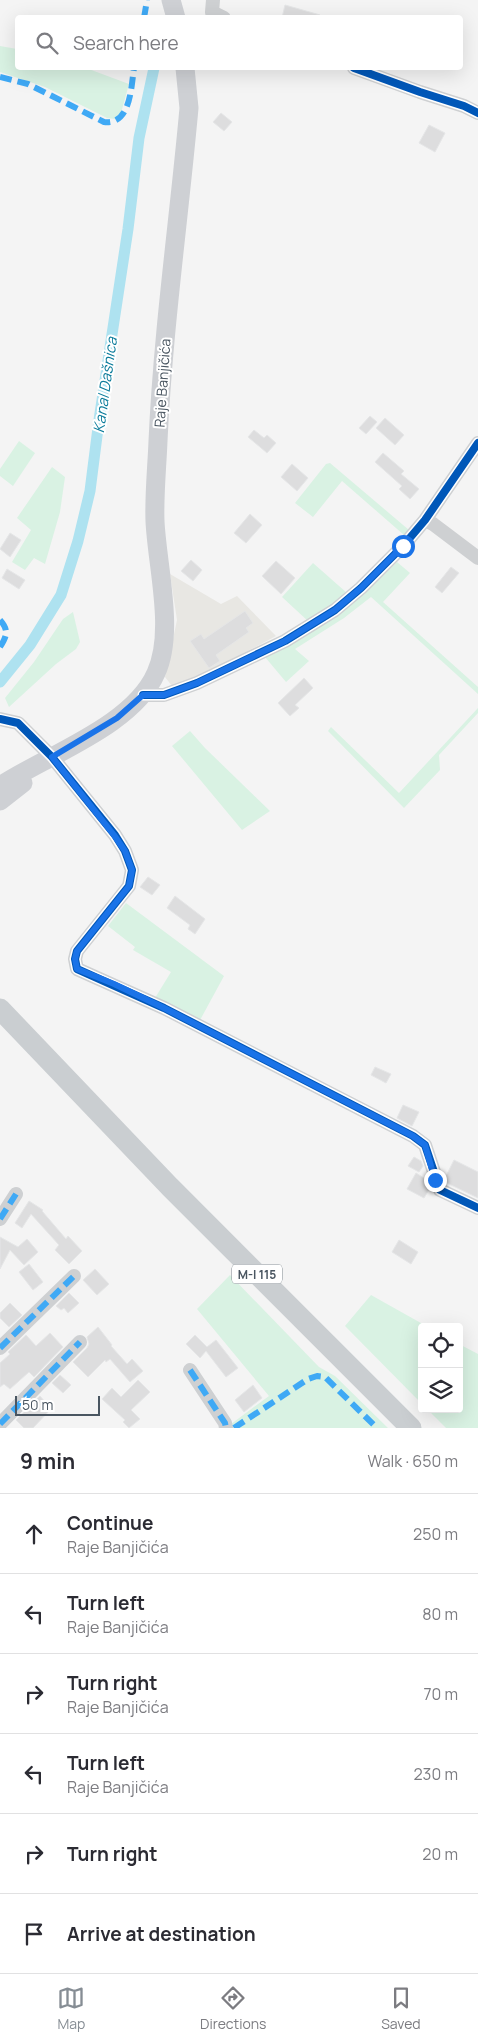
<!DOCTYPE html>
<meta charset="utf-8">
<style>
:root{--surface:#fff;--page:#f2f2f3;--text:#2b2b33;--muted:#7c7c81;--line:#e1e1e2;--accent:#868d94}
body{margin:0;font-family:Manrope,sans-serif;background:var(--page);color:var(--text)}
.controls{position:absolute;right:15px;bottom:15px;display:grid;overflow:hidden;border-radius:5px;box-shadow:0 5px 20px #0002}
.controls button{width:45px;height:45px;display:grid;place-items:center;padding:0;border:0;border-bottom:1px solid var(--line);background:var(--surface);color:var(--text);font:25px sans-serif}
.scale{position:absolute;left:15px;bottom:12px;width:85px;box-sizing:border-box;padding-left:5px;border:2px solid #4a5661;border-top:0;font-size:14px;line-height:18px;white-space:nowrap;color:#4a5661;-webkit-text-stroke:4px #fff;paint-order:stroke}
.stop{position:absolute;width:15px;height:15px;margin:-11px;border:4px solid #1a73e8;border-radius:50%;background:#fff}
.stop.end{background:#1a73e8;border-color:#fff;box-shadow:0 1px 5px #0008}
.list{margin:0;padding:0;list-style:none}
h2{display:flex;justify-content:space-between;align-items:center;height:65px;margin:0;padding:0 20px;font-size:21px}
h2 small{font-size:16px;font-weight:400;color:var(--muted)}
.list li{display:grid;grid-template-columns:32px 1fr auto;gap:15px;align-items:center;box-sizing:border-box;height:80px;padding:0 20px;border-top:1px solid var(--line)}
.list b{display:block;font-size:19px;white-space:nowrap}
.list p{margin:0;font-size:16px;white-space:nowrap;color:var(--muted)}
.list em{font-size:16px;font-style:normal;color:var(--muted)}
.icon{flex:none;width:28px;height:28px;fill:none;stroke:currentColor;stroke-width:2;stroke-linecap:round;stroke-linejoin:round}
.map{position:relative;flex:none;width:478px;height:1428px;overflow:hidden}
.search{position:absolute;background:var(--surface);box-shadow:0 5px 20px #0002;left:15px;right:15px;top:15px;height:55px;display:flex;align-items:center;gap:12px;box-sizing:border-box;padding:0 18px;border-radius:5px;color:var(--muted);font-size:19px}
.sheet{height:545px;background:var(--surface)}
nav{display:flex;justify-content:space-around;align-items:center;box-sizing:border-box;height:70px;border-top:1px solid var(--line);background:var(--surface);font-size:14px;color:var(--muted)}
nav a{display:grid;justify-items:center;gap:2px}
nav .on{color:var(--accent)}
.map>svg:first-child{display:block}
.commercial{fill:#e8e7e3}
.green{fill:#d9f2e3}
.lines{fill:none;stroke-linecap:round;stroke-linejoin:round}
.canal{stroke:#aee2f0;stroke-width:11}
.building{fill:#ddddde;stroke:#e5e6e7}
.street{stroke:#ced0d2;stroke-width:14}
.secondary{stroke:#ced0d4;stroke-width:19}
.primary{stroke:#caced1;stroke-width:21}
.quiet{stroke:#3fa9f5;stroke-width:6;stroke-dasharray:12 6;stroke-linecap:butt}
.cycleway-casing{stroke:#fff;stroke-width:11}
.cycleway{stroke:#0057b8;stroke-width:8}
.route{stroke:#1a73e8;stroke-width:6}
.labels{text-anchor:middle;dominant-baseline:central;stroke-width:4;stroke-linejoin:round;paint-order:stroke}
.shield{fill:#fff;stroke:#808990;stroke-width:1}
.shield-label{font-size:12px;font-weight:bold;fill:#4a5661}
.street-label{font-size:14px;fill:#4a5661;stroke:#fff}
.water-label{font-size:15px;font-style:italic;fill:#0c7c9b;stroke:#fff}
</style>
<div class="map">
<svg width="478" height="1428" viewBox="0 0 478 1428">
<rect width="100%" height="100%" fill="#f4f4f4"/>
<path class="commercial" d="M170 574 221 604 237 596 276 636 206 673 172 686 165 677 177 620Z"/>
<path class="green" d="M0 46 17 49 18 68H86L129 84 121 113 115 119 107 118 45 87 0 72Z
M19 441 35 453 13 486 0 476V469Z
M330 463 409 530 404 535 342 481 313 517 295 503 326 464Z
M52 467 65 477 60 512 45 564 34 558 25 570 12 562 31 530 17 518Z
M397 562 410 573 383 602 478 687V694L371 597 344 618 295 649 309 661 286 682 265 657 365 593Z
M313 563 347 593 309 622 282 597Z
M73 612 80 642 76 649 56 664 9 707 5 698 34 662 63 619Z
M478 708V713L439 755 440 770 404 808 328 731 331 727 399 793Z
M190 731 205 748 270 811 242 830 172 746Z
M126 903 224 976 199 1022 155 998 171 972 133 950 135 947 108 926Z
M230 1275 319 1367 335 1376 388 1428H232L231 1424 269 1396 197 1309Z
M371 1295 428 1327H422V1404L345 1326Z
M459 1344 478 1354V1428H446L427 1409H459Z"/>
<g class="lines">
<path class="canal" d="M0 682 30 645 61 595 78 541 90 491 99 420 128 229 139 138 154 68"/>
</g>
<path class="building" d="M285 5 320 15 319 18H282Z
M221 113 232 122 224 131 213 122Z
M429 125 445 133 435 152 419 143Z
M370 416 377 422 366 434 359 428Z
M385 418 404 435 395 445 376 428Z
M254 430 264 438 267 435 276 443 267 453 248 437Z
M383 453 404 471 401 474 419 489 410 499 399 489 402 486 375 462Z
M292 464 308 478 297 491 281 477Z
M250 514 262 525 246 543 234 533Z
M10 533 21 540 10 557 0 549Z
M191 560 202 570 193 581 181 571Z
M276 561 295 578 281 594 262 576Z
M451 567 459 573 442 593 435 587Z
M7 569 25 580 19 589 2 578Z
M245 611 253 623 246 628 249 632 216 655 220 661 209 668 190 641 201 634 204 639Z
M304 678 313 688 295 705 299 708 290 716 278 703Z
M148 877 160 885 152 895 140 887Z
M175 896 205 919 195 934 188 929 190 925 167 908Z
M375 1067 391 1074 386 1083 371 1075Z
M403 1105 419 1112 412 1126 397 1118Z
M414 1157 421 1161 423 1166 419 1172 408 1166Z
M454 1160 478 1172V1198L447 1183 445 1178Z
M416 1173 427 1180 430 1188 424 1198 407 1189Z
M29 1201 43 1210 42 1211 66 1239 68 1236 82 1251 69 1264 55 1250 59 1245 31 1214 22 1228 15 1223Z
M0 1237 18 1247 27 1239 38 1252 24 1265 10 1250 0 1269Z
M399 1240 418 1252 411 1264 392 1252Z
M29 1264 43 1282 33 1290 19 1272Z
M95 1269 109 1284 97 1295 83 1280Z
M69 1293 79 1303 68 1313 64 1308 61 1310 56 1306Z
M10 1303 22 1315 9 1327 0 1318V1313Z
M98 1327 112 1345 111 1346 127 1364 132 1359 143 1371 130 1382 110 1359 106 1362 105 1360 88 1377 73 1362 87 1348 89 1344 87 1337Z
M50 1333 63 1347 34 1377 29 1372 10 1389 4 1384 0 1387V1363L10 1354 8 1352 26 1335 36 1346Z
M195 1335 207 1347 216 1340 238 1368 226 1377 206 1351 200 1358 186 1344Z
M60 1375 71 1385 63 1393 52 1383Z
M138 1380 150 1392 131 1410 140 1419 129 1428 123 1422 125 1420 102 1399 112 1388 121 1397Z
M253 1385 262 1398 244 1412 235 1400Z
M40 1396 51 1409 33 1428H24L16 1420Z"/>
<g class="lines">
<path class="street" d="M213 0 212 12 224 18
M354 68 420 92 464 106 478 113
M425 520 433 524 478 558
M143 695H164L197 683 285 641 335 610 361 588 403 546 425 520 478 443
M0 719 18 723 52 757 115 835 125 851 132 870 129 886 77 951 75 959 77 969 164 1008 413 1136 425 1145 440 1190 478 1208
M0 1219 16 1194
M0 1348 74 1276
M190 1370 225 1423 226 1428
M0 1424 80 1342"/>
<path class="secondary" d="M171 0 176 18
M0 786C47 755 133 726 156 673 175 632 157 566 155 521 154 495 157 467 158 441 163 329 179 219 189 108L185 68
M0 801 23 783"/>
<path class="primary" d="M0 1009 170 1187 411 1428"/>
<path class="quiet" d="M144 18 147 0
M0 77 28 84 104 122C131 125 131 87 134 68
M0 620C9 630 7 636 0 647
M0 1219 16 1194
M0 1348 74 1276
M190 1370 225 1423 226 1428
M0 1424 80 1342
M234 1428 308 1379 317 1376 325 1377 377 1428"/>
<g class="cycleway-casing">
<path id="cycleway" d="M354 68 420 92 464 106 478 113
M143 695H164L197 683 285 641 335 610 361 588 403 546 425 520 478 443
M0 719 18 723 52 757 115 835 125 851 132 870 129 886 77 951 75 959 77 969 164 1008 413 1136 425 1145 440 1190 478 1208"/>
</g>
<use href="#cycleway" class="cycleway"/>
</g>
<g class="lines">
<path class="route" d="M403 546 361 588 335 610 285 641 197 683 164 695H143L117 718 52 757 114 835 125 851 132 870 129 886 77 951 75 959 77 969 114 984 164 1008 413 1136 425 1145 435 1180"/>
</g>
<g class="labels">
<rect class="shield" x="232" y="1264.5" width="50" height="19" rx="4"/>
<g class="shield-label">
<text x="257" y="1274">M-I 115</text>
</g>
<g class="street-label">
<text transform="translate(162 383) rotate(-86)">Raje Banjičića</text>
</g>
<g class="water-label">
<text transform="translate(105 385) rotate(-82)">Kanal Dašnica</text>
</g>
</g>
</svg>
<div class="controls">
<button><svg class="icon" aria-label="locate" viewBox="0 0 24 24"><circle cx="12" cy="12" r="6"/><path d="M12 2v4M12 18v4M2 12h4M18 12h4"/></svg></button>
<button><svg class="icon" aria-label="layers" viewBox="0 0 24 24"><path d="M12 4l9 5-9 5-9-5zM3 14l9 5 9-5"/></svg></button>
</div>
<div class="scale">50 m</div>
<div class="stop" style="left:403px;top:546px"></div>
<div class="stop end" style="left:435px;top:1180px"></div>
<div class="search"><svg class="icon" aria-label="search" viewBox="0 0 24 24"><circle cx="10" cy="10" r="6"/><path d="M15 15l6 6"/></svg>Search here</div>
</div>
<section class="sheet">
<h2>9 min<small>Walk · 650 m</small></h2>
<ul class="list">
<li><svg class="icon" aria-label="ahead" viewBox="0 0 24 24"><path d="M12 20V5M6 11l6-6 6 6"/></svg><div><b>Continue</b><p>Raje Banjičića</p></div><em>250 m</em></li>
<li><svg class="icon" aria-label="left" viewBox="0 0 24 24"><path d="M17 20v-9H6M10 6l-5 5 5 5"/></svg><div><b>Turn left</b><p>Raje Banjičića</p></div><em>80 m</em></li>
<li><svg class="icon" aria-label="right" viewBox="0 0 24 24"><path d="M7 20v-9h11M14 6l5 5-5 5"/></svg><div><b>Turn right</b><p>Raje Banjičića</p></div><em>70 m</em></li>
<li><svg class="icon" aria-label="left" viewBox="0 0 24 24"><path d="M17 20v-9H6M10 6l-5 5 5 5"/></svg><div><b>Turn left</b><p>Raje Banjičića</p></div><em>230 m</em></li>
<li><svg class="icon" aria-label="right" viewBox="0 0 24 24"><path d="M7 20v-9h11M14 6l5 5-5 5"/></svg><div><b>Turn right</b></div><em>20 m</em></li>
<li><svg class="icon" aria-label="arrive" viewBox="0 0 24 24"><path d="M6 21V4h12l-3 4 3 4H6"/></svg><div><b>Arrive at destination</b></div></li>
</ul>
</section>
<nav>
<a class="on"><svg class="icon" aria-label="map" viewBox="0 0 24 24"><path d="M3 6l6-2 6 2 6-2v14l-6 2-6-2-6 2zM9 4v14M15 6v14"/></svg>Map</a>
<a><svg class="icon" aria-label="directions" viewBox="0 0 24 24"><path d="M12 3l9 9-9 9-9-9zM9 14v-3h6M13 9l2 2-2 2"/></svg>Directions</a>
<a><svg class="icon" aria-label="saved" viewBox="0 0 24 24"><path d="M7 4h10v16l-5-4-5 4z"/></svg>Saved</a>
</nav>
